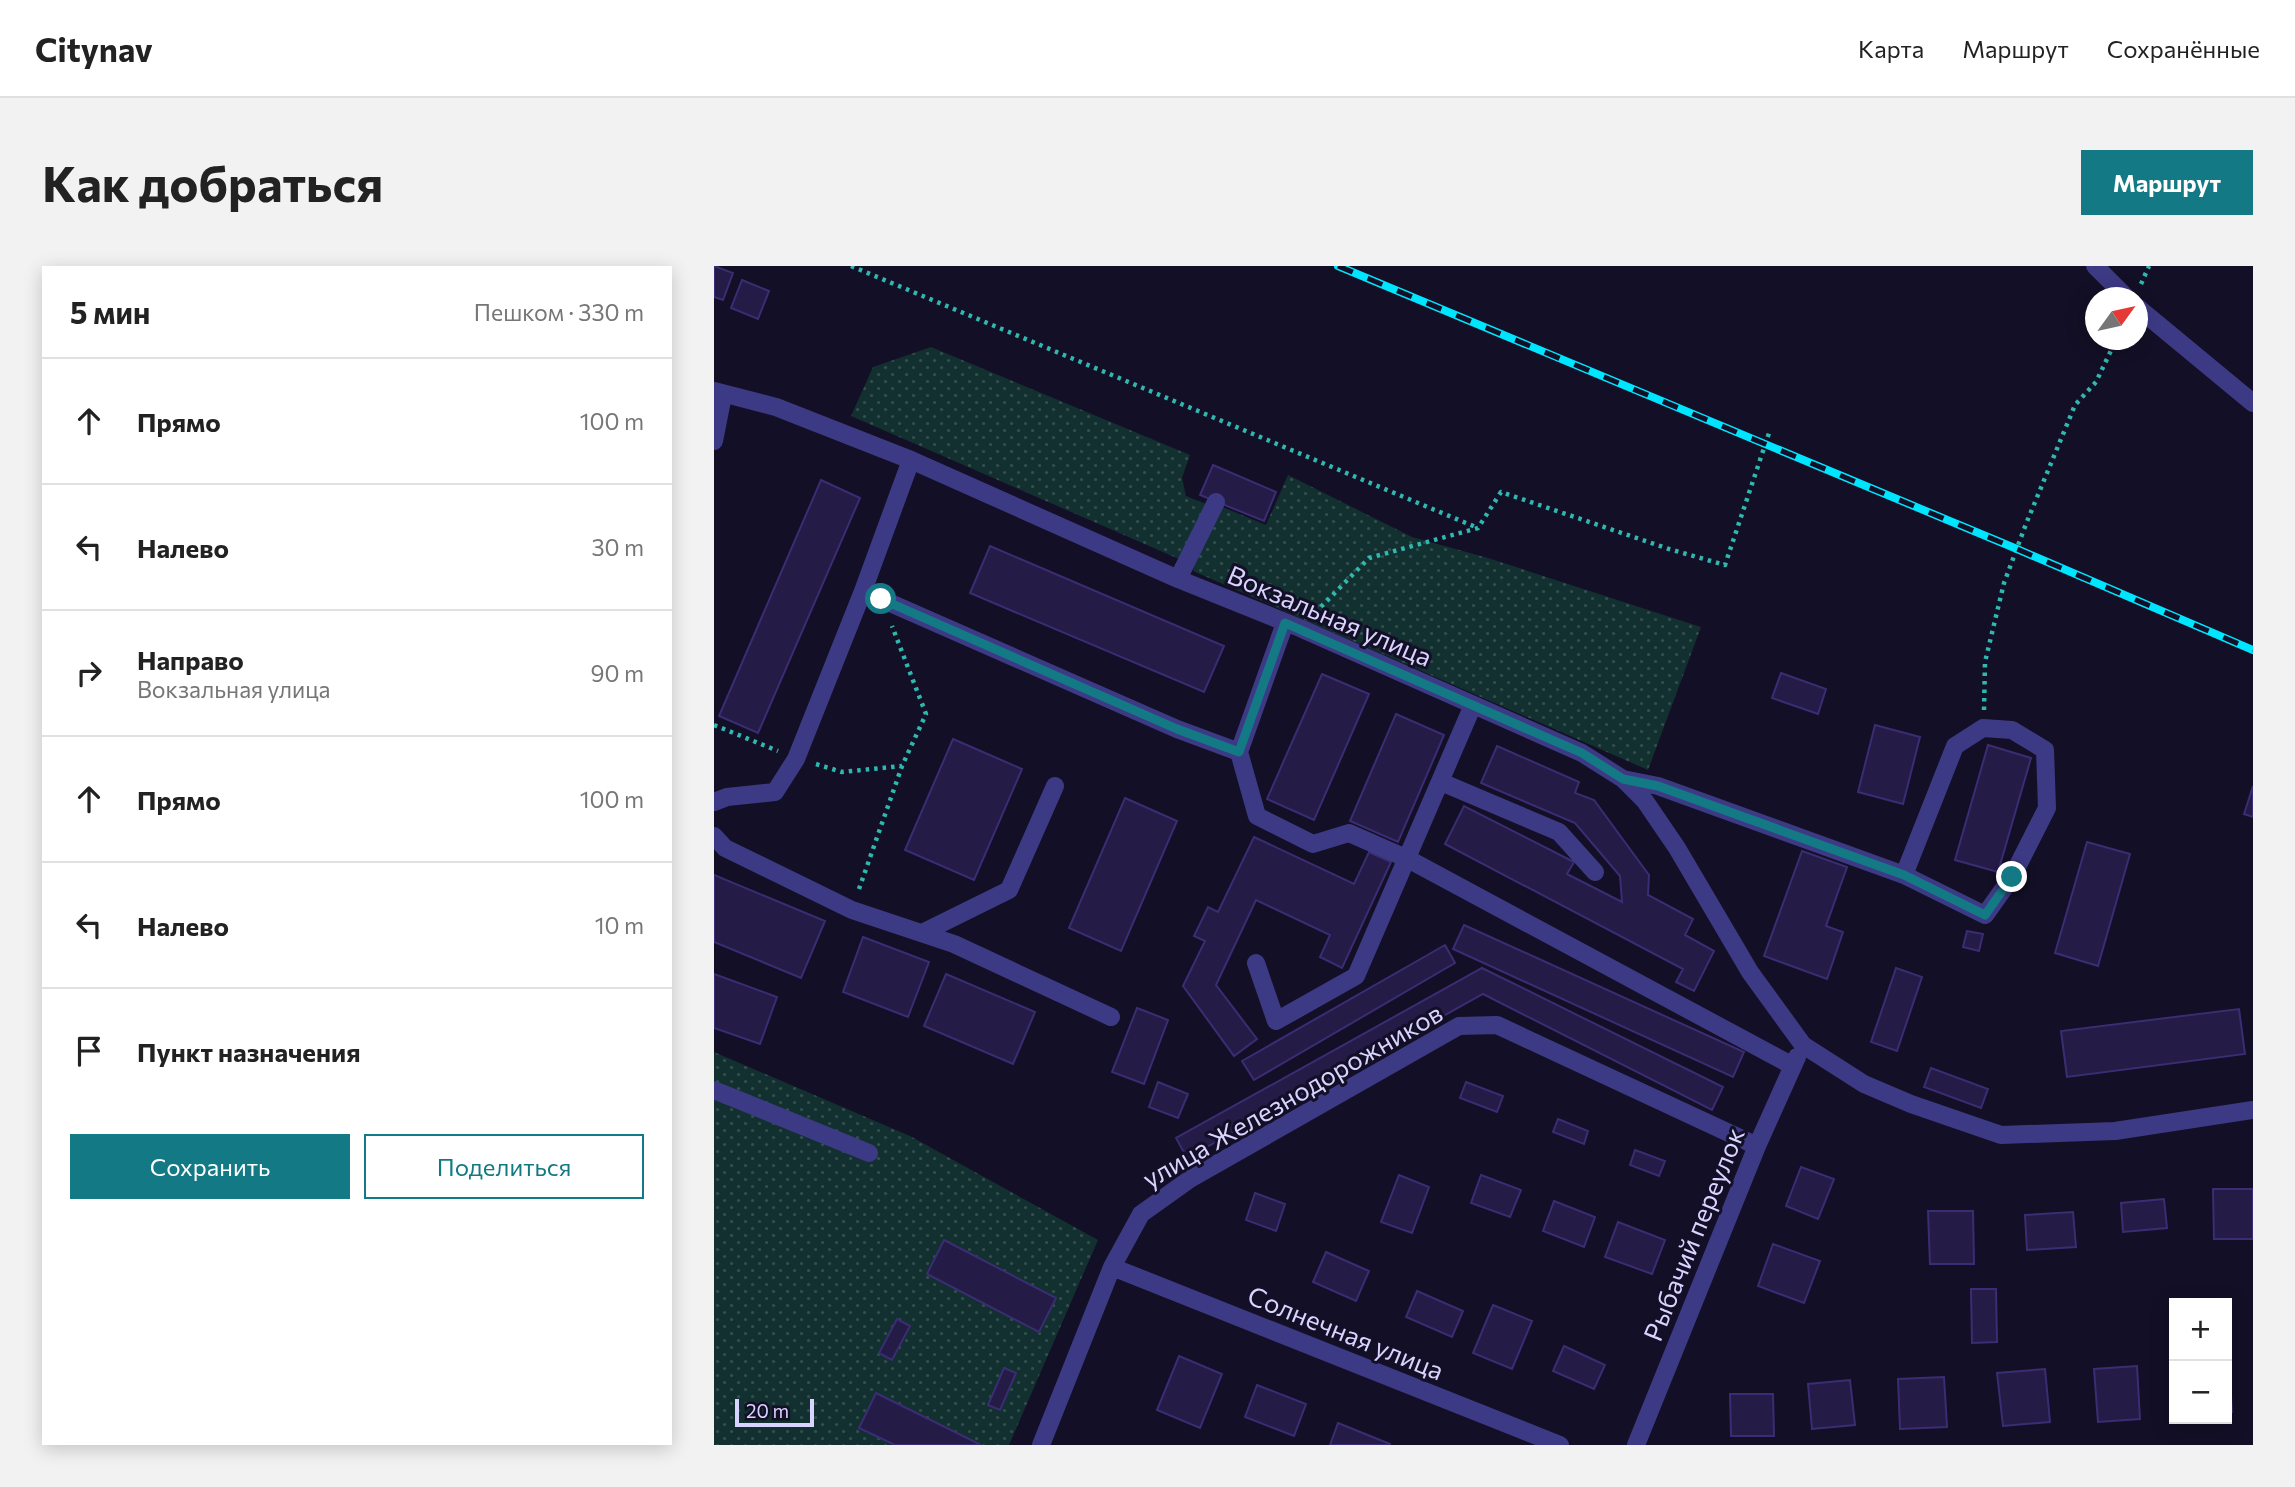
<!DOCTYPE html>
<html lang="ru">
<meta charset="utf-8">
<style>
:root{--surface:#fff;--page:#f2f2f2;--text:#222;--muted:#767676;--line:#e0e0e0;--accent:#137a85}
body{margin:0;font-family:Commissioner,sans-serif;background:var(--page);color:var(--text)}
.controls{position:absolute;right:21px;bottom:21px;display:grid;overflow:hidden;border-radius:0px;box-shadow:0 4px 18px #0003}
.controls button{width:63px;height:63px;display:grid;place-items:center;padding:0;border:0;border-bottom:2px solid var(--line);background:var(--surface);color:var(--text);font:35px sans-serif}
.compass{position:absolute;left:1371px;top:21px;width:63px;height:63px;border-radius:50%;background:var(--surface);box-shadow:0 4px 18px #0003;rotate:57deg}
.scale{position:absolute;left:21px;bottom:18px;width:79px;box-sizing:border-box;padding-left:7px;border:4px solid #d9d4ff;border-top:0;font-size:19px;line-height:24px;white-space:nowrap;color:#d9d4ff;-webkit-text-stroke:5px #130f26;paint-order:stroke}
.stop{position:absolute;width:21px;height:21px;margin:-16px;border:5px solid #137a85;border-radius:50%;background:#fff}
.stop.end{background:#137a85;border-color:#fff;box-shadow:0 2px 7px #0008}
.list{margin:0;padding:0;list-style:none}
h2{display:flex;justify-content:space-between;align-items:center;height:91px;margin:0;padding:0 28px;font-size:30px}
h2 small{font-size:23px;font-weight:400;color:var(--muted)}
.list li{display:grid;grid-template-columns:46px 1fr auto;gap:21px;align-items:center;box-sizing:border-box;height:126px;padding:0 28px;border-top:2px solid var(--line)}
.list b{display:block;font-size:26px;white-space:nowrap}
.list p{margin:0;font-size:23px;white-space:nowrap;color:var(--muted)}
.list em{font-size:23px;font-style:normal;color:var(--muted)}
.actions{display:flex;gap:14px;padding:21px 28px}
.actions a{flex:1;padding:16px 0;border:2px solid var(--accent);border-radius:0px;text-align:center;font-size:24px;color:var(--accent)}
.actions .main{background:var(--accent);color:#fff}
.icon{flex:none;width:38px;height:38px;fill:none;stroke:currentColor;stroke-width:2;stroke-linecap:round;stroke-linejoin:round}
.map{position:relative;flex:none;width:1539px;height:1179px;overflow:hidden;border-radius:0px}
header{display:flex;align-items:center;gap:42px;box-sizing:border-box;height:98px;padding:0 35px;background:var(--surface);border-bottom:2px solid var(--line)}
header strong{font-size:33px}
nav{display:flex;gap:38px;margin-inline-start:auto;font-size:24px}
.intro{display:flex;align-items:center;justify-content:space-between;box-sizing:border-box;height:168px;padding:0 42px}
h1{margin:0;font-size:49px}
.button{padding:18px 32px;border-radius:0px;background:var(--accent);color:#fff;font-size:24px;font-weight:700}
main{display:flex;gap:42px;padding:0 42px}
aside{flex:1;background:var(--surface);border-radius:0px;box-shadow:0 4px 18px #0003}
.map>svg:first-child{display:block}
.grass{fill:url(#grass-dots)}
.building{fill:#241b47;stroke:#3b2d73;stroke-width:2}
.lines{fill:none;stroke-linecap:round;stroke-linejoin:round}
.path{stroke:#2fb8b0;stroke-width:4.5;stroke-dasharray:3.5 5;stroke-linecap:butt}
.minor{stroke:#3d3a85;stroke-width:18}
.rail-casing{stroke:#00e5ff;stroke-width:8}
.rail{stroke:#130f26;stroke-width:5;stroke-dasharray:16;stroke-linecap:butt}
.route{stroke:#137a85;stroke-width:9}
.labels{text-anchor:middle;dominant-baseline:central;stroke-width:6;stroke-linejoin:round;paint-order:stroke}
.street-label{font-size:26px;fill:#d9d4ff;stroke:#130f26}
</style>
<header>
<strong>Citynav</strong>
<nav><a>Карта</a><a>Маршрут</a><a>Сохранённые</a></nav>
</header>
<div class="intro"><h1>Как добраться</h1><a class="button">Маршрут</a></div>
<main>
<aside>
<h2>5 мин<small>Пешком · 330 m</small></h2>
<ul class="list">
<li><svg class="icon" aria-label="ahead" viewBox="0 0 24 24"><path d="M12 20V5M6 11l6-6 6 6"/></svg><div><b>Прямо</b></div><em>100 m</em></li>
<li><svg class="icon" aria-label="left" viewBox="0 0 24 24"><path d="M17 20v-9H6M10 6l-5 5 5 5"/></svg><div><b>Налево</b></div><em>30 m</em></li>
<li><svg class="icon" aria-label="right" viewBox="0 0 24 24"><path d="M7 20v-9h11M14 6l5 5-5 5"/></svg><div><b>Направо</b><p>Вокзальная улица</p></div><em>90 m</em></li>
<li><svg class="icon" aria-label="ahead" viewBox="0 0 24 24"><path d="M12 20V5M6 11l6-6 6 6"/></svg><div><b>Прямо</b></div><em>100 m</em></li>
<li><svg class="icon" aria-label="left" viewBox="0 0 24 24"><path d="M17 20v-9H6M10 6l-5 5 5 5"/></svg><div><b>Налево</b></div><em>10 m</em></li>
<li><svg class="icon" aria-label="arrive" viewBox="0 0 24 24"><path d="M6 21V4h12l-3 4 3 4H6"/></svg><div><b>Пункт назначения</b></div></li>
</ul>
<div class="actions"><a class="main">Сохранить</a><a>Поделиться</a></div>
</aside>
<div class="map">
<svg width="1539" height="1179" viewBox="0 0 1539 1179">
<defs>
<pattern id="grass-dots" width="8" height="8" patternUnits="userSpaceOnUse" patternTransform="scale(1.75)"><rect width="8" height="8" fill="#12302f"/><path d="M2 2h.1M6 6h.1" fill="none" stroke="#344d4e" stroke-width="1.8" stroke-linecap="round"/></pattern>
</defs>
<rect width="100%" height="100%" fill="#130f26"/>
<path class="grass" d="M217 81 476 189 468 212 472 230 492 238 465 293 137 150 159 101Z
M574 209 698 271 774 292 987 361 934 504 479 305 487 276 506 240 552 259Z
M0 786 196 870 384 974 295 1179H0Z"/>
<path class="building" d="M0 0 19 7 9 34 0 31Z
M28 14 55 25 44 53 17 42Z
M499 199 562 226 550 255 486 229Z
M107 214 146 232 44 467 5 450Z
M276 280 510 380 490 426 256 327Z
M1067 407 1112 423 1104 448 1058 432Z
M608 408 655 428 600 554 553 533Z
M682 448 730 469 684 576 636 555Z
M1161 459 1206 471 1189 538 1144 526Z
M239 473 308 503 260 614 191 584Z
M1274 479 1317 492 1284 606 1241 594Z
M783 480 865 516 861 527 880 534 935 609 934 629 979 653 971 669 1000 685 980 725 962 716 969 703 731 578 750 540 860 596 853 608 908 636 906 610 861 557 767 517Z
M1539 520V551L1530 548Z
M411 532 463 555 407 685 355 662Z
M540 571 640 618 655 586 677 596 628 702 606 691 616 669 542 634 502 719 543 773 520 790 469 720 491 675 480 670 494 641 504 646Z
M1373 576 1416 588 1384 700 1341 687Z
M1088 585 1133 601 1112 660 1129 666 1113 713 1050 690Z
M0 609 111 655 87 712 0 676Z
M750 659 1030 786 1019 811 739 683Z
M1253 665 1269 668 1265 685 1249 681Z
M149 671 215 696 194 751 129 726Z
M731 679 741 697 540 814 528 795Z
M768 702 1009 821 998 844 769 728 473 892 462 872Z
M1182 702 1208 711 1183 785 1157 776Z
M0 708 63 731 46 778 0 762Z
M232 708 321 746 299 798 210 760Z
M423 742 454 754 430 818 398 806Z
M1525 743 1531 788 1353 811 1347 765Z
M1217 802 1274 823 1267 842 1210 821Z
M444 816 474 828 464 852 435 841Z
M752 816 789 830 783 846 746 832Z
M844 853 874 865 870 878 839 866Z
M921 884 951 895 945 910 916 899Z
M1087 901 1120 913 1104 953 1072 940Z
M685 909 715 921 698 967 667 956Z
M767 909 807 924 796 951 757 937Z
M1499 923H1539V973H1500Z
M541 927 571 938 562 965 532 954Z
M1450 933 1453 962 1409 966 1407 937Z
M840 935 881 951 870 981 829 965Z
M1214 945H1259L1260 998H1216Z
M1359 946 1362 981 1313 984 1311 949Z
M904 956 951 974 938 1008 891 991Z
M230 974 342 1032 325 1066 213 1008Z
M1059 978 1106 995 1090 1037 1044 1020Z
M612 986 655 1005 642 1035 599 1016Z
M1257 1023H1282L1283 1076 1258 1077Z
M703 1025 749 1045 738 1071 692 1051Z
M779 1039 818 1055 798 1103 759 1087Z
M183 1053 196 1060 178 1094 165 1087Z
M850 1080 891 1099 880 1123 839 1105Z
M465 1090 508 1108 486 1162 443 1144Z
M1513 1097H1515L1518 1146H1513Z
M1423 1100 1426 1153 1384 1156 1380 1103Z
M290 1102 302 1107 286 1144 274 1139Z
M1331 1103 1336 1156 1289 1160 1283 1107Z
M1230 1111 1233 1161 1186 1163 1184 1113Z
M1136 1114 1141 1159 1098 1163 1094 1118Z
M543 1119 592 1138 580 1170 531 1151Z
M162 1127 267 1179H181L145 1162Z
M1016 1128H1059L1060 1170H1017Z
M624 1157 676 1178V1179H616Z"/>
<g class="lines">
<path class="path" d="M137 0 764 262
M1427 18 1435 0
M601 347 655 292 764 262 787 226 955 283 1011 299 1056 164
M1270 444 1271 396 1290 317 1312 258 1361 139 1382 116 1402 74
M0 459 64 485
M102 498 128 506 188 500
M145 623 188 500 212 448 178 360"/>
<path class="minor" d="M1381 0 1413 32
M1423 41 1539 137
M0 125 62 141 197 194 464 313 586 362 868 487 909 513 931 535 963 582 1036 706 1089 779 1150 818 1197 838 1287 869 1401 865 1539 844
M0 175 9 129
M464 313 502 236
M149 325 463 463 525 486 571 357
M525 486 543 550 599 578 635 567 694 593 1079 800
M909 513 944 520 1190 609 1271 649 1298 611 1333 542 1331 484 1298 464 1269 462 1241 480 1190 609
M727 516 845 566 881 606
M0 536 13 531 61 526 82 493 149 325 197 194
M0 570 11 582 138 644 240 678 397 751
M208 667 295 624 341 520
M542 697 562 755 642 710 759 439
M0 824 155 887
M398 1001 846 1179
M327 1179 398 1001 427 948 476 913 745 760 783 759 1043 880
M922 1179 1043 880 1083 791"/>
<g class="rail-casing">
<path id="rail" d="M624 0 1303 283 1539 384"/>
</g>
<use href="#rail" class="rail"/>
</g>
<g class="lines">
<path class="route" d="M167 333 463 463 525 486 571 357 868 487 909 513 944 520 1190 609 1271 649 1298 611"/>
</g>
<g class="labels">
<g class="street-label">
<text transform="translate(616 349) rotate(23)">Вокзальная улица</text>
<text transform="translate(578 829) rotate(-30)">улица Железнодорожников</text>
<text transform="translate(979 968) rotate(-68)">Рыбачий переулок</text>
<text transform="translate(632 1066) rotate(22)">Солнечная улица</text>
</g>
</g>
</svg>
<div class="controls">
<button>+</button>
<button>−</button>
</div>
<svg class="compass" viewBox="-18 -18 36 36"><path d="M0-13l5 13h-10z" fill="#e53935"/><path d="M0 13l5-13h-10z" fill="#767676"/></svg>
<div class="scale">20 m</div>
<div class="stop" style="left:167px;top:333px"></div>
<div class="stop end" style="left:1298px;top:611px"></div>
</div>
</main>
